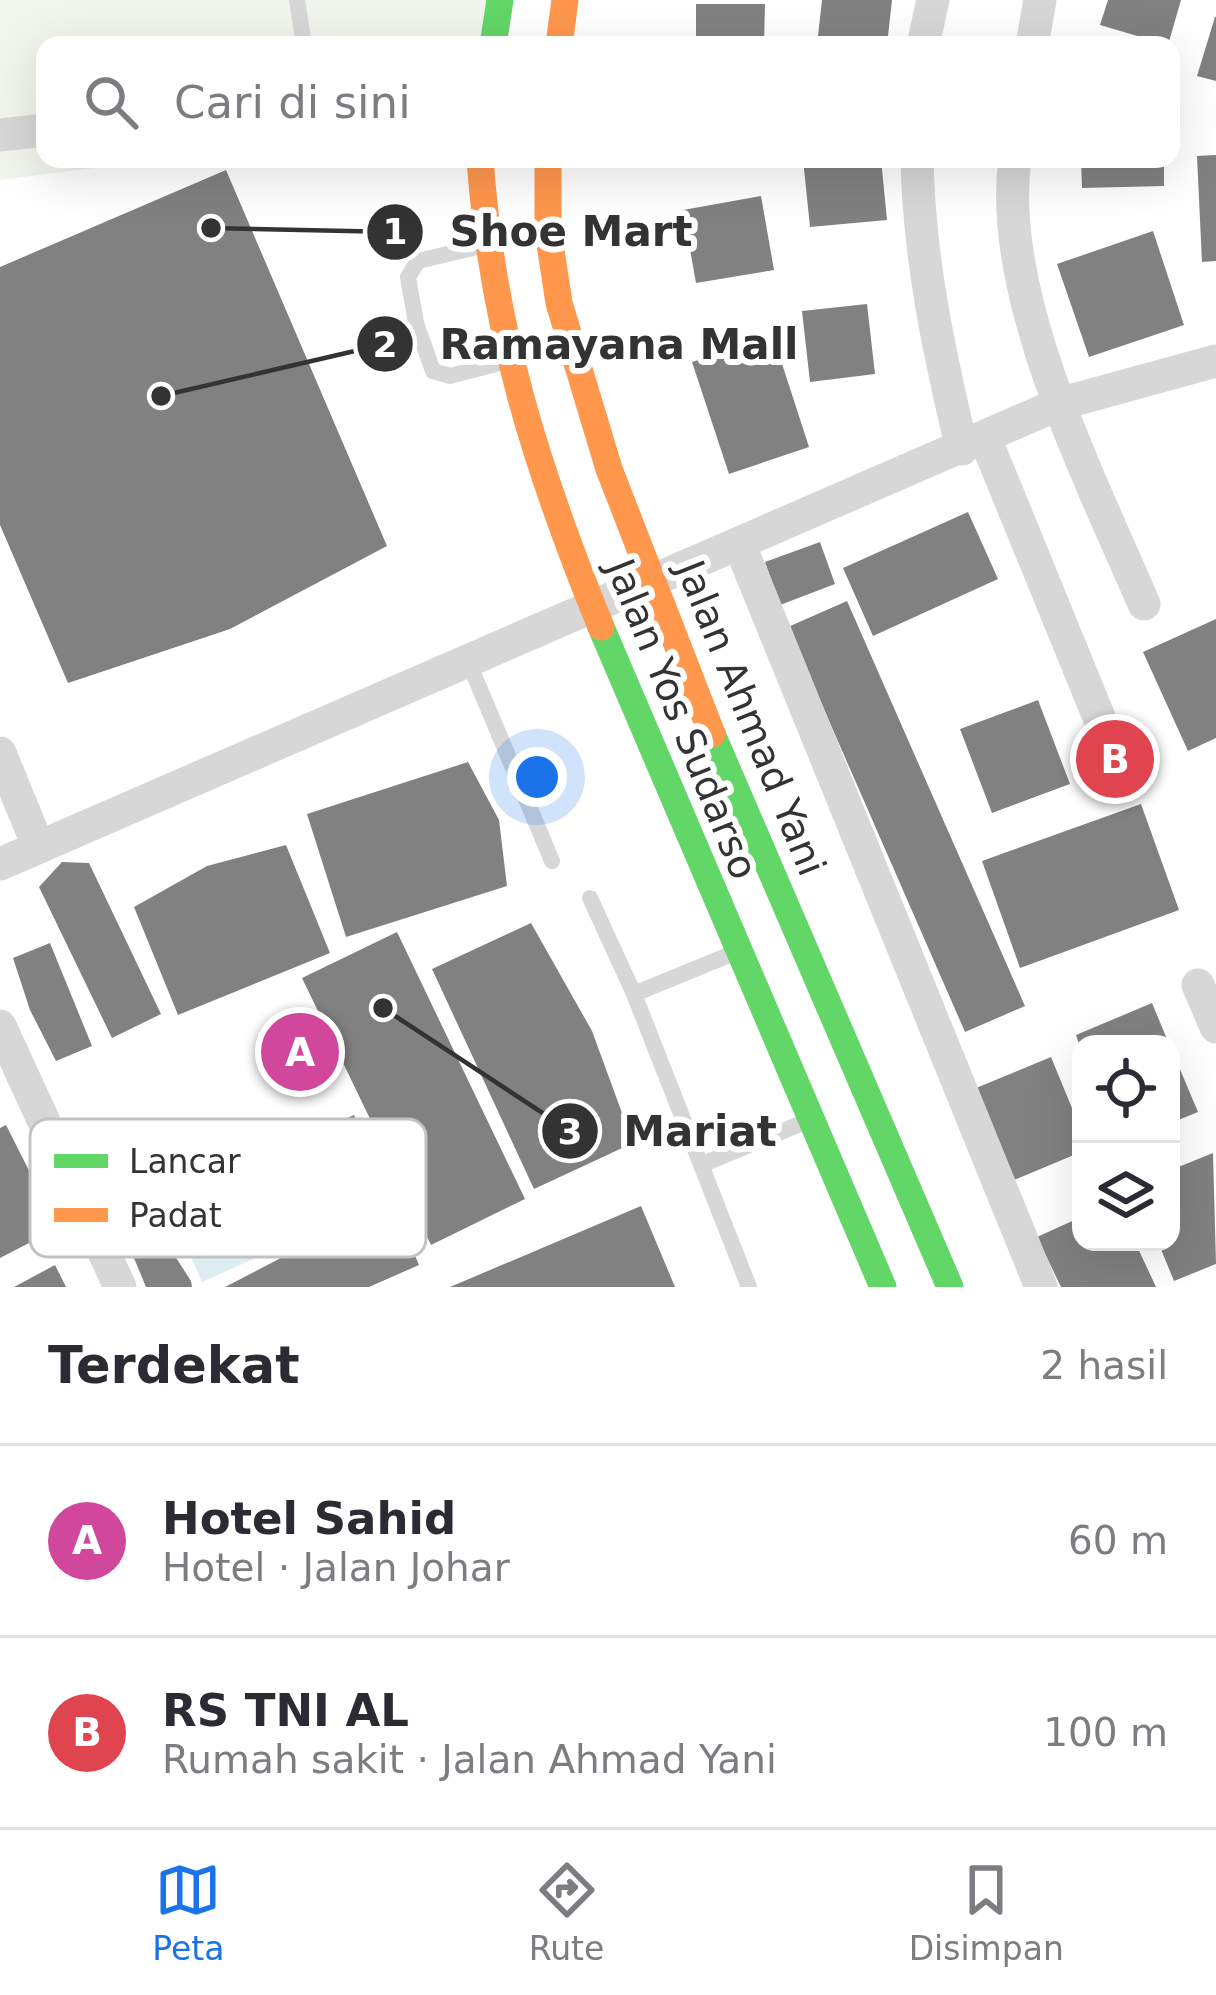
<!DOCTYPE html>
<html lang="id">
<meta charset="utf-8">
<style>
:root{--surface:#fff;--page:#f2f2f3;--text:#2b2b33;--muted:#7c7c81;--line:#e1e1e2;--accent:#1a73e8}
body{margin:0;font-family:"DejaVu Sans",sans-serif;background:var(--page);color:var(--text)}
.controls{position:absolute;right:36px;bottom:36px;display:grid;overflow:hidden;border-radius:24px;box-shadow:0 12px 48px #0002}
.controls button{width:108px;height:108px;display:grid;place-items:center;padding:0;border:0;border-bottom:3px solid var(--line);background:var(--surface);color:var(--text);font:60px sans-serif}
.you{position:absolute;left:537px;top:777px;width:42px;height:42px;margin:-30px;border:9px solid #fff;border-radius:50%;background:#1a73e8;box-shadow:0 0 0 18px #1a73e833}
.badge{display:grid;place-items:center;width:78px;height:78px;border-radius:50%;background:var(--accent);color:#fff;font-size:39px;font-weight:700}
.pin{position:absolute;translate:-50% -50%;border:6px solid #fff;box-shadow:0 3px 12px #0006}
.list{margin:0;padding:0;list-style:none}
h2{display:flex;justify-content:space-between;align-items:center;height:156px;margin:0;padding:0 48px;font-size:51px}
h2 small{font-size:39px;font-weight:400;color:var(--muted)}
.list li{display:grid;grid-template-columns:78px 1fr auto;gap:36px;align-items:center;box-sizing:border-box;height:192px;padding:0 48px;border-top:3px solid var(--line)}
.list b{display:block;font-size:45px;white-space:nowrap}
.list p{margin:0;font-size:39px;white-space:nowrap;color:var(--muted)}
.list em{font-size:39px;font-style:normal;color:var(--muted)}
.icon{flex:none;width:66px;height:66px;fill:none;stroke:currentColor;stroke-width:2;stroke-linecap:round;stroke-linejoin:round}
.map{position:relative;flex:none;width:1216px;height:1287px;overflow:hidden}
.search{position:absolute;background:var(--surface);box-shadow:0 12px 48px #0002;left:36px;right:36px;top:36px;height:132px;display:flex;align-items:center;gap:30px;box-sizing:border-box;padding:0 42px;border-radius:24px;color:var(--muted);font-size:45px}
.sheet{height:540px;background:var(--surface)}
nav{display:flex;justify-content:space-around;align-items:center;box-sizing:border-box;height:168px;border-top:3px solid var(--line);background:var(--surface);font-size:33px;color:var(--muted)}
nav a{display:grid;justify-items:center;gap:6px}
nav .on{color:var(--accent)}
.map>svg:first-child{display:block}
.green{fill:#f1f5ed}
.water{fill:url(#water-ripples)}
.building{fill:#818181}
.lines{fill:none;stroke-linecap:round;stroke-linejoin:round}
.lane{stroke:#d7d7d7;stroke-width:16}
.street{stroke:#d7d7d7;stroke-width:33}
.fast{stroke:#63d668;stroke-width:27}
.slow{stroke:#ff974d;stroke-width:27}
.labels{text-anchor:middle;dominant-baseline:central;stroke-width:12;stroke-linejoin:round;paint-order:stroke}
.street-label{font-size:39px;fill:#333;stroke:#fff}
.key{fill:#fff;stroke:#c2c2c2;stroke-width:3}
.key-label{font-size:33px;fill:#333}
.leader{fill:none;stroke:#333;stroke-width:4.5}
.callout-dot{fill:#333;stroke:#fff;stroke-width:4.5}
.mark-label{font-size:36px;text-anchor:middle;font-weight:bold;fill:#fff}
.callout-label{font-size:42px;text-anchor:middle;font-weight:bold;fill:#333;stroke:#fff;stroke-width:12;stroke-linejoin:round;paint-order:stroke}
</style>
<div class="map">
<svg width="1216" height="1287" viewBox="0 0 1216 1287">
<defs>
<pattern id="water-ripples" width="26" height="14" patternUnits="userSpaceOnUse" patternTransform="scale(3)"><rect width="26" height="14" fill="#ddebf3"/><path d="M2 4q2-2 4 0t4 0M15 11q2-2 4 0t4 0" fill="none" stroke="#becad1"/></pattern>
</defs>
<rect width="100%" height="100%" fill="#fff"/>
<path class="green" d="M0 0H487L481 45H45V159H165L0 180Z"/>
<path class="water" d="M281 1140 320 1229 202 1282 163 1193 220 1159Z"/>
<path class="building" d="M822 0H892L887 45H817Z
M1108 0H1181L1168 45 1100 25Z
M696 4H765L764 45H696Z
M1215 17H1216V81L1197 76Z
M1216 155V261L1202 262 1197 156Z
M803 159H881L887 220 810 227Z
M1081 159H1164V186L1082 188Z
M226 170 387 546 230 629 68 683 0 525V267Z
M761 196 774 270 696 283 683 210Z
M1153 231 1184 325 1089 357 1057 264Z
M867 304 875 374 810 382 802 311Z
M773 336 809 447 729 474 692 362Z
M968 512 998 579 873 636 843 568Z
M820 542 835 584 780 605 765 562Z
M847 601 1025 1006 965 1032 788 627Z
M1216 619V738L1188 751 1143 652Z
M1038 700 1070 784 992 813 960 729Z
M468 762 499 820 507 886 346 937 307 814Z
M1141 804 1179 910 1020 968 982 861Z
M286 845 330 953 178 1015 134 907 207 866Z
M62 862 89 863 161 1014 112 1038 39 887Z
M531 923 592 1031 633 1143 534 1189 432 969Z
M397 932 525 1199 431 1245 302 978Z
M50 943 92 1046 56 1061 30 1010 13 958Z
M1152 1003 1169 1044H1079L1076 1035Z
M1171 1048 1198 1112 1171 1123Z
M1051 1057 1081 1130V1152L1014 1180 976 1088Z
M354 1115 391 1195 341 1219 317 1179 303 1139Z
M6 1125 58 1228 0 1258V1128Z
M1213 1153 1216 1264 1174 1281 1158 1242H1171V1170Z
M641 1206 675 1287H450Z
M396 1211 419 1265 369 1287H225L302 1247Z
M1081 1217V1242H1135L1156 1287H1061L1037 1237Z
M153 1222 191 1281 192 1287H146L124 1234Z
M55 1265 66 1287H14Z"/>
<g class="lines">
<path class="lane" d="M297 0 304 45
M473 248 418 261 408 277 416 323 433 371 450 376 496 364
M469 663 552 861
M590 898 634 994 729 955
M634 994 749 1287
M701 1165 800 1124"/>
<path class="street" d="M923 45 933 0
M1032 45 1040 0
M0 135 45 130
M917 159C919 259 939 352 962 449
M1015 159C996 294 1091 480 1144 604
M985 438 1105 732
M739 543 1041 1287
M0 753 38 846
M0 864 1059 404 1216 361
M1198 985 1216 1027
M0 1026 120 1287"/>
<path class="fast" d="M493 45 500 0
M601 627 883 1287
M712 734 950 1287"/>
<path class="slow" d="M559 45 565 0
M480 159C492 329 537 470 601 627
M548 159V231L559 303 609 469 712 734"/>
</g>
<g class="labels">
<g class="street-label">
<text transform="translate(751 718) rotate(68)">Jalan Ahmad Yani</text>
<text transform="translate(682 719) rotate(68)">Jalan Yos Sudarso</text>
</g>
</g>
<rect x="30" y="1119" width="396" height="138" rx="18" class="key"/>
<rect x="54" y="1154" width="54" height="14" fill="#63d668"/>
<rect x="54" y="1208" width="54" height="14" fill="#ff974d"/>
<g class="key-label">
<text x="129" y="1173">Lancar</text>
<text x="129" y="1227">Padat</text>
</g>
<path class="leader" d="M211 228L395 232M161 396L385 344M383 1008L570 1131"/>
<g class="callout-dot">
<circle cx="211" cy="228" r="12"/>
<circle cx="161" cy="396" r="12"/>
<circle cx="383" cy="1008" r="12"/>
<circle cx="395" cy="232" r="30"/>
<circle cx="385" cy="344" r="30"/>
<circle cx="570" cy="1131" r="30"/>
</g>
<g class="mark-label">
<text x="395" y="244">1</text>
<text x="385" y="357">2</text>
<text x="570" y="1144">3</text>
</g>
<g class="callout-label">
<text x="571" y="246">Shoe Mart</text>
<text x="619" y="359">Ramayana Mall</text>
<text x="700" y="1146">Mariat</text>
</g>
</svg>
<div class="controls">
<button><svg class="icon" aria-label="locate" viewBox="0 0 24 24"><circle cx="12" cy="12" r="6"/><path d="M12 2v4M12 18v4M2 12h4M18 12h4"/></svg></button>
<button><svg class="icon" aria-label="layers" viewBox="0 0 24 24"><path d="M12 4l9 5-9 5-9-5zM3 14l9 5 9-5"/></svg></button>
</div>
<div class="you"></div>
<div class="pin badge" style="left:300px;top:1052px;background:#d1479c">A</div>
<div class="pin badge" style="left:1115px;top:759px;background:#e0444e">B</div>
<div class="search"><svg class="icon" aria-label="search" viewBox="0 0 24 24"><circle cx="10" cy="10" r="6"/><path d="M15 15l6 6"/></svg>Cari di sini</div>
</div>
<section class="sheet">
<h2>Terdekat<small>2 hasil</small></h2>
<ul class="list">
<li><span class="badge" style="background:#d1479c">A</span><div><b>Hotel Sahid</b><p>Hotel · Jalan Johar</p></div><em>60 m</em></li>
<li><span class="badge" style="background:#e0444e">B</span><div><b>RS TNI AL</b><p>Rumah sakit · Jalan Ahmad Yani</p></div><em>100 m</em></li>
</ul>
</section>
<nav>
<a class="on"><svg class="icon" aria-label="map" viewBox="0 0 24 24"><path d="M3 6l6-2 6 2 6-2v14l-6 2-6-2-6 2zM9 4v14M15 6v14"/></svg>Peta</a>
<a><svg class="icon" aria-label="directions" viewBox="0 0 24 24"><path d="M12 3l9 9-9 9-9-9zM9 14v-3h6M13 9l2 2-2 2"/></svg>Rute</a>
<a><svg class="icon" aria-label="saved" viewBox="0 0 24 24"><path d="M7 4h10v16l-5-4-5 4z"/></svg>Disimpan</a>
</nav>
